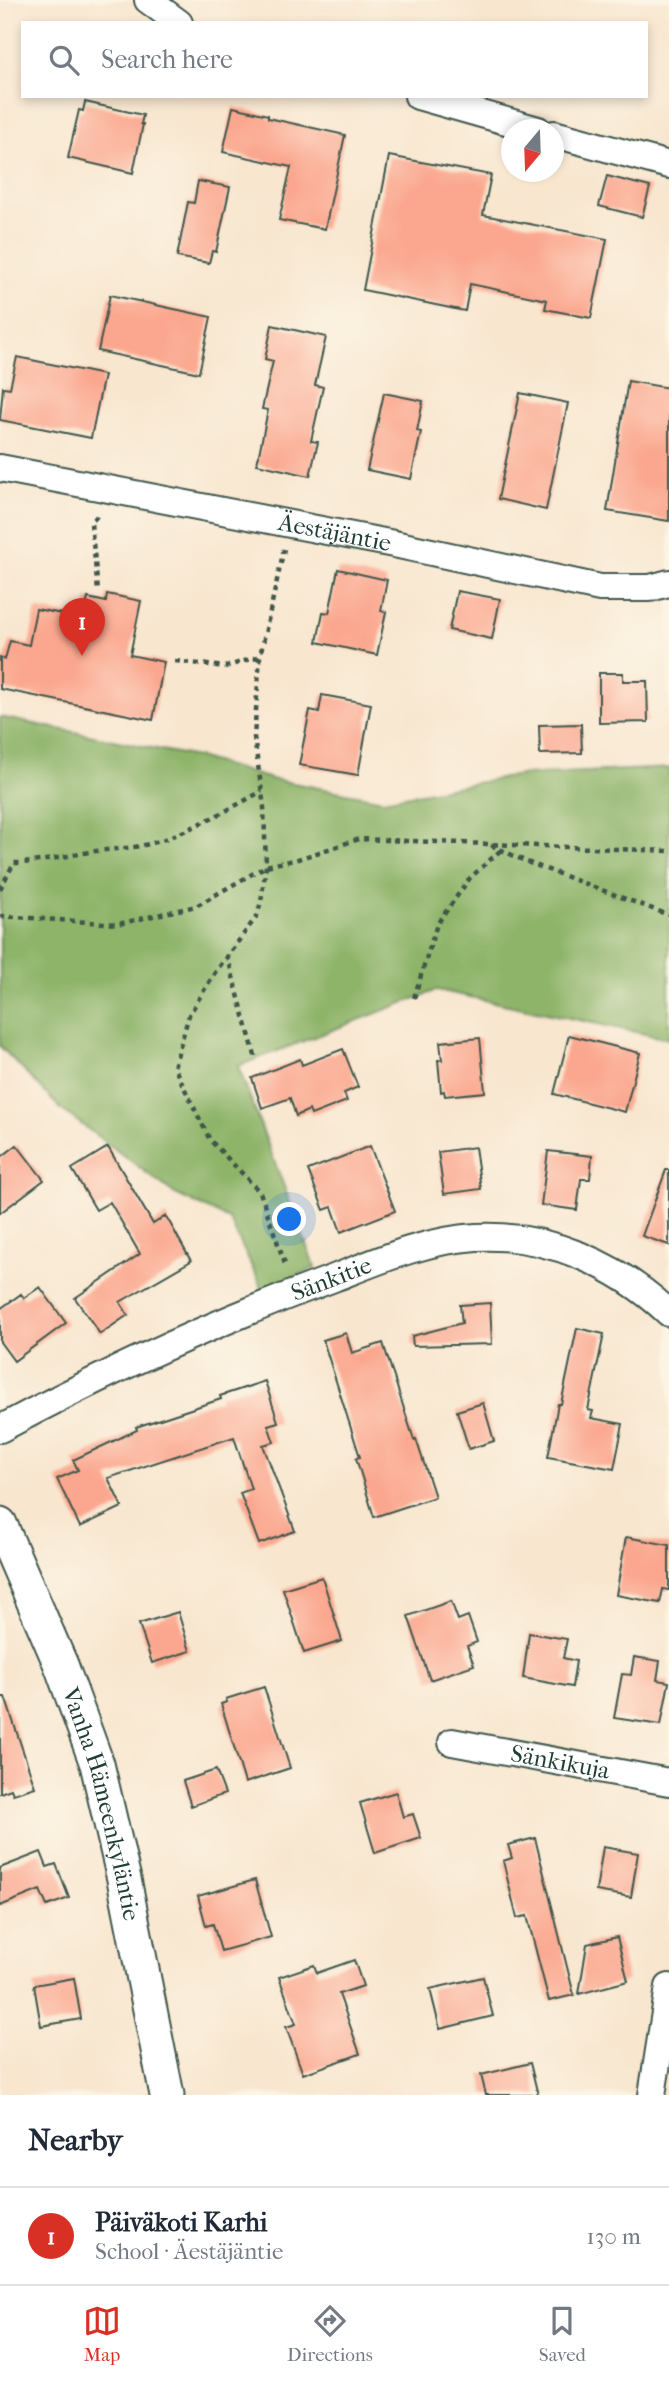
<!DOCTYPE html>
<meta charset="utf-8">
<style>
:root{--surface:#fff;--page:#f2f2f3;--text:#1f2937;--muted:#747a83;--line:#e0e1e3;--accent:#d93025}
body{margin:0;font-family:"IM FELL French Canon",serif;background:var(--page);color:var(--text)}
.compass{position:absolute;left:501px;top:119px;width:63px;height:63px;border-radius:50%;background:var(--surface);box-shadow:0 4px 10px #0003;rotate:199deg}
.you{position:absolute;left:290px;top:1220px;width:24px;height:24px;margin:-18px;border:5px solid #fff;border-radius:50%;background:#1a73e8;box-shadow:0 0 0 10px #1a73e833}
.badge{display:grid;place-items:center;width:46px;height:46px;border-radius:50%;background:var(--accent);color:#fff;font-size:23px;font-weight:700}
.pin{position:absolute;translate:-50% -58px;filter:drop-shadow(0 2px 4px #0008)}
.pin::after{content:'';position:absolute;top:37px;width:24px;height:21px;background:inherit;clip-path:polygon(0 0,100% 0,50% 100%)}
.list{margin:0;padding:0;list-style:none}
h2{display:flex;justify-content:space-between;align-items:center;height:91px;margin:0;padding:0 28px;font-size:30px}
h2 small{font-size:23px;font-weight:400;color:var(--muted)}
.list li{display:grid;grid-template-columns:46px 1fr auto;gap:21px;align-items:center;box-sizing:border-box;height:98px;padding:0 28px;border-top:2px solid var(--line)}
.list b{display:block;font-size:26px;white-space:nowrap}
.list p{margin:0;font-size:23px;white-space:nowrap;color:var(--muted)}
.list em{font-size:23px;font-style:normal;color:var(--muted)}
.icon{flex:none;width:38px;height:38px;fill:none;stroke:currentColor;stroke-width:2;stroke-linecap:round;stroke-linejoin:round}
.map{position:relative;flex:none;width:669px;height:2095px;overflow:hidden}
.search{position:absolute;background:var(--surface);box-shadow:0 4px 10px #0003;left:21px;right:21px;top:21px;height:77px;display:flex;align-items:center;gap:18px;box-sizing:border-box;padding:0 24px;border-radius:0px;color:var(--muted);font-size:26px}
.sheet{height:189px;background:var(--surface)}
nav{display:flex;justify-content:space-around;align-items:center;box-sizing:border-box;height:98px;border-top:2px solid var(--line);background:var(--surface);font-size:19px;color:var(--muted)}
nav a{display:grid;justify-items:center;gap:4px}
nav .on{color:var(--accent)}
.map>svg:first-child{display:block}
.forest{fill:#8db469;stroke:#56784e;stroke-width:2}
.building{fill:#fba78f}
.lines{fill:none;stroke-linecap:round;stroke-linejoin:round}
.minor-casing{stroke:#40564b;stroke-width:30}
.tertiary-casing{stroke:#40564b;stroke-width:37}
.path{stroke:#40564b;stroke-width:4.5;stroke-dasharray:5 5;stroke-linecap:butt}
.minor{stroke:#fff;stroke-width:26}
.tertiary{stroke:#fff;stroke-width:33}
.labels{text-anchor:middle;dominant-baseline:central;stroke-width:6;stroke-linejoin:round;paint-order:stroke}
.street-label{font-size:24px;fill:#1f3d34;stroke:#fcf5e5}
</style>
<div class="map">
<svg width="669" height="2095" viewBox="0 0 669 2095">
<rect width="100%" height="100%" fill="#fcf5e5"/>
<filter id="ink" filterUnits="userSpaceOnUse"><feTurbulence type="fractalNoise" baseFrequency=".0143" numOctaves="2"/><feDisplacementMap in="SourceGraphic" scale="14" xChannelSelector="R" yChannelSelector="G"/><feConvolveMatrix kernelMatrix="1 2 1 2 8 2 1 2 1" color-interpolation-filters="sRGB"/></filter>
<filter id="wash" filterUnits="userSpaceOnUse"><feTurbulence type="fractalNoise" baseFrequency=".00686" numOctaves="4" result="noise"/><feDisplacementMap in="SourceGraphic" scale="28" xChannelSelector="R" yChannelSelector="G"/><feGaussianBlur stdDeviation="1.57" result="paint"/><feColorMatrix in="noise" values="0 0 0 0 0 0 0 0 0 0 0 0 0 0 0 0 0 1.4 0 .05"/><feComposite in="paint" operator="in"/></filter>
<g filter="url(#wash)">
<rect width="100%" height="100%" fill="#f8e6cf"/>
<path class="forest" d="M0 717 201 758 271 779 383 800 520 775 669 768V1039L437 990 238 1066 315 1268 263 1290 229 1219 175 1194 61 1109 0 1046Z"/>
<g id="blocks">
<path class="building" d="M85 102 143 115 141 124H143L133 173 68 158 79 110 83 111Z
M233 107 268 115V118L345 135 325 229 279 220 291 167 223 152Z
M389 156 491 175 483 215 607 239 591 318 545 309 547 300 470 284 465 311 363 290Z
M607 176 650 187 642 217 599 206Z
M198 181 230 187 216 252 212 251 209 263 177 257 188 202 194 203Z
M110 295 211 317 199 373 98 351Z
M272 325 326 337 315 385 323 387 311 441 318 442 310 476 257 464 268 410 262 409 273 361 265 359Z
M17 357 104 375 91 438 0 420 3 387 10 388Z
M628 381 669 388V521L607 511Z
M384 393 423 401 417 431 421 432 411 479 367 470Z
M520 393 568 403 546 510 498 499Z
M338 569 387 580 381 611 386 612 377 655 317 642 323 612 329 613Z
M457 591 500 599 492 639 449 630Z
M107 594 141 601 130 655 164 662 153 720 0 689V658L5 659 10 641 29 645 36 609 83 618 88 598 106 602Z
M599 673H623V681H647L648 722 599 723Z
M322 695 371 704 358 775 299 765 310 710 319 712Z
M581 724 582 753 540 754 539 725Z
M569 1035 640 1053 625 1112 554 1094Z
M480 1038 485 1092 445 1096 444 1091 441 1092 438 1060H442L440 1042Z
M343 1049 358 1087 344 1093 347 1101 311 1115 309 1110 296 1116 290 1098 262 1108 252 1078 300 1059 302 1065Z
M17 1145 44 1180 0 1213V1158Z
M370 1146 395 1211 341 1232 332 1207 324 1210 308 1170Z
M108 1147 153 1224 166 1216 191 1261 120 1302 128 1315 100 1334 75 1298 140 1254 110 1202 96 1210 72 1169Z
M475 1147 481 1189 444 1194 438 1152Z
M548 1151 592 1156 590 1179H581L577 1210 541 1205Z
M666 1170H669V1245L642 1236Z
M40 1287 66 1323 14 1361 0 1342V1309L21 1294 24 1298Z
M490 1303 492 1344 413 1346 412 1336 462 1323 460 1305Z
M577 1328 604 1334 588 1410 593 1411 591 1418 623 1424 614 1469 548 1457 558 1404H561Z
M346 1333 352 1353 383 1343 414 1440 416 1439 435 1497 374 1517 356 1458 360 1457 323 1340Z
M265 1381 278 1422 268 1425 274 1442 263 1445 295 1531 259 1544 240 1493 251 1489 234 1437 108 1478 122 1507 80 1527 57 1479 78 1470 73 1460 137 1430 136 1427 221 1399 220 1396Z
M483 1403 494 1441 469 1449 457 1411Z
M626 1537 669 1545V1590L663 1589 660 1603 616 1595Z
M322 1577 342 1641 304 1653 283 1589Z
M451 1601 458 1620 468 1616 477 1642 467 1646 474 1665 430 1680 408 1616Z
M178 1612 190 1651 152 1663 139 1624Z
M529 1633 567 1639 563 1658 576 1661 572 1687 523 1678Z
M634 1657 660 1661 657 1680 669 1682 661 1725 614 1718 622 1674 631 1675Z
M264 1687 290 1768 245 1783 221 1704 227 1702 226 1699Z
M0 1697H5L35 1787 13 1794 11 1789 0 1793Z
M216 1770 225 1794 191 1806 183 1781Z
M396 1792 403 1817 413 1814 421 1838 375 1853 360 1803Z
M535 1838 574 1995 549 2001 527 1916 517 1918 503 1861 512 1858 508 1845Z
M603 1847 638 1853 631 1897 596 1891Z
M41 1852 47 1867 56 1864 69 1898 47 1906 40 1890 0 1906V1868Z
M255 1880 271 1937 221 1951 213 1924 206 1926 198 1896Z
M617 1937 628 1981 579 1994 587 1944Z
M354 1960 363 1986 339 1994 360 2054 303 2074 286 2027 296 2024 279 1977 314 1965 317 1973Z
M483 1977 493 2016 440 2029 430 1989Z
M74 1978 81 2019 41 2026 34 1985Z
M530 2063 538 2095H486L481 2075Z"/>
</g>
</g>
<g filter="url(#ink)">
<use href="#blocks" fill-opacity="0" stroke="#40564b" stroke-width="2"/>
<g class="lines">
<g class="minor-casing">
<g id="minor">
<path d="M148 0 179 23"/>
<path d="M418 96 538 130"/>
<path d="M554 134 669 165"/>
<path id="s1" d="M0 468 394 544 600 588H650L669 583"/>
<path id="s2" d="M0 1429C108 1371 220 1320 334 1278 380 1260 426 1240 476 1237 547 1233 618 1265 669 1313"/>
<path id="s3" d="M452 1742 669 1782"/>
<path d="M652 2095 669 1987"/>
</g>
</g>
<g class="tertiary-casing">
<g id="tertiary">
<path id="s4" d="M0 1524 61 1665 97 1764 124 1879 167 2095"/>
</g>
</g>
<path class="path" d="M97 516 91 523 98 591
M284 549 260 656 254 737 264 807 266 866 261 902 257 916 214 974 189 1015 174 1067 210 1140 260 1192 286 1267
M175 661 225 667 260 656
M491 845 527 862 669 915
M0 889 14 863C38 863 60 857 84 853 109 848 134 850 159 841 191 830 232 808 262 791
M0 916 118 924 196 906 266 866 298 859 359 839 669 851
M227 955 256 1059
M414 998 437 924 470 878 501 850"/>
<use href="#minor" class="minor"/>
<use href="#tertiary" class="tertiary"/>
</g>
</g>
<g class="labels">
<g class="street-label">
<text stroke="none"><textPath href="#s1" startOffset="341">Äestäjäntie</textPath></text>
<text stroke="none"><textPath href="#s2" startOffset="364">Sänkitie</textPath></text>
<text stroke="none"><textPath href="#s3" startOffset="110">Sänkikuja</textPath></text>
<text stroke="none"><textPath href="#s4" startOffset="299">Vanha Hämeenkyläntie</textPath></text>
</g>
</g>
</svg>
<svg class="compass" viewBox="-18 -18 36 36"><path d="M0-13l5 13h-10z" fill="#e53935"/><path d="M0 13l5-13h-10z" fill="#747a83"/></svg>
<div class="you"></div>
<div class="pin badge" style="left:82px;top:656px">1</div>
<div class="search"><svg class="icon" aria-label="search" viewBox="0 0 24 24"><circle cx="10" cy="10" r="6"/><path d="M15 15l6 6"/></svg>Search here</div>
</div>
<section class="sheet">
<h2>Nearby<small></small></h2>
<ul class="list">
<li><span class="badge">1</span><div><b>Päiväkoti Karhi</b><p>School · Äestäjäntie</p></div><em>130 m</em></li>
</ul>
</section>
<nav>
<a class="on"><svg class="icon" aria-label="map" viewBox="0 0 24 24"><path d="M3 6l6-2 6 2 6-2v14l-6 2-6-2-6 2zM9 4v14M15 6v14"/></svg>Map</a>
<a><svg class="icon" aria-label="directions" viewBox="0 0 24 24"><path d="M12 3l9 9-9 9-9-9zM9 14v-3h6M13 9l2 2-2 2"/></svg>Directions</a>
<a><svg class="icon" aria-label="saved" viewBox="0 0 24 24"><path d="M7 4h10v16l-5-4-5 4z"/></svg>Saved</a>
</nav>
